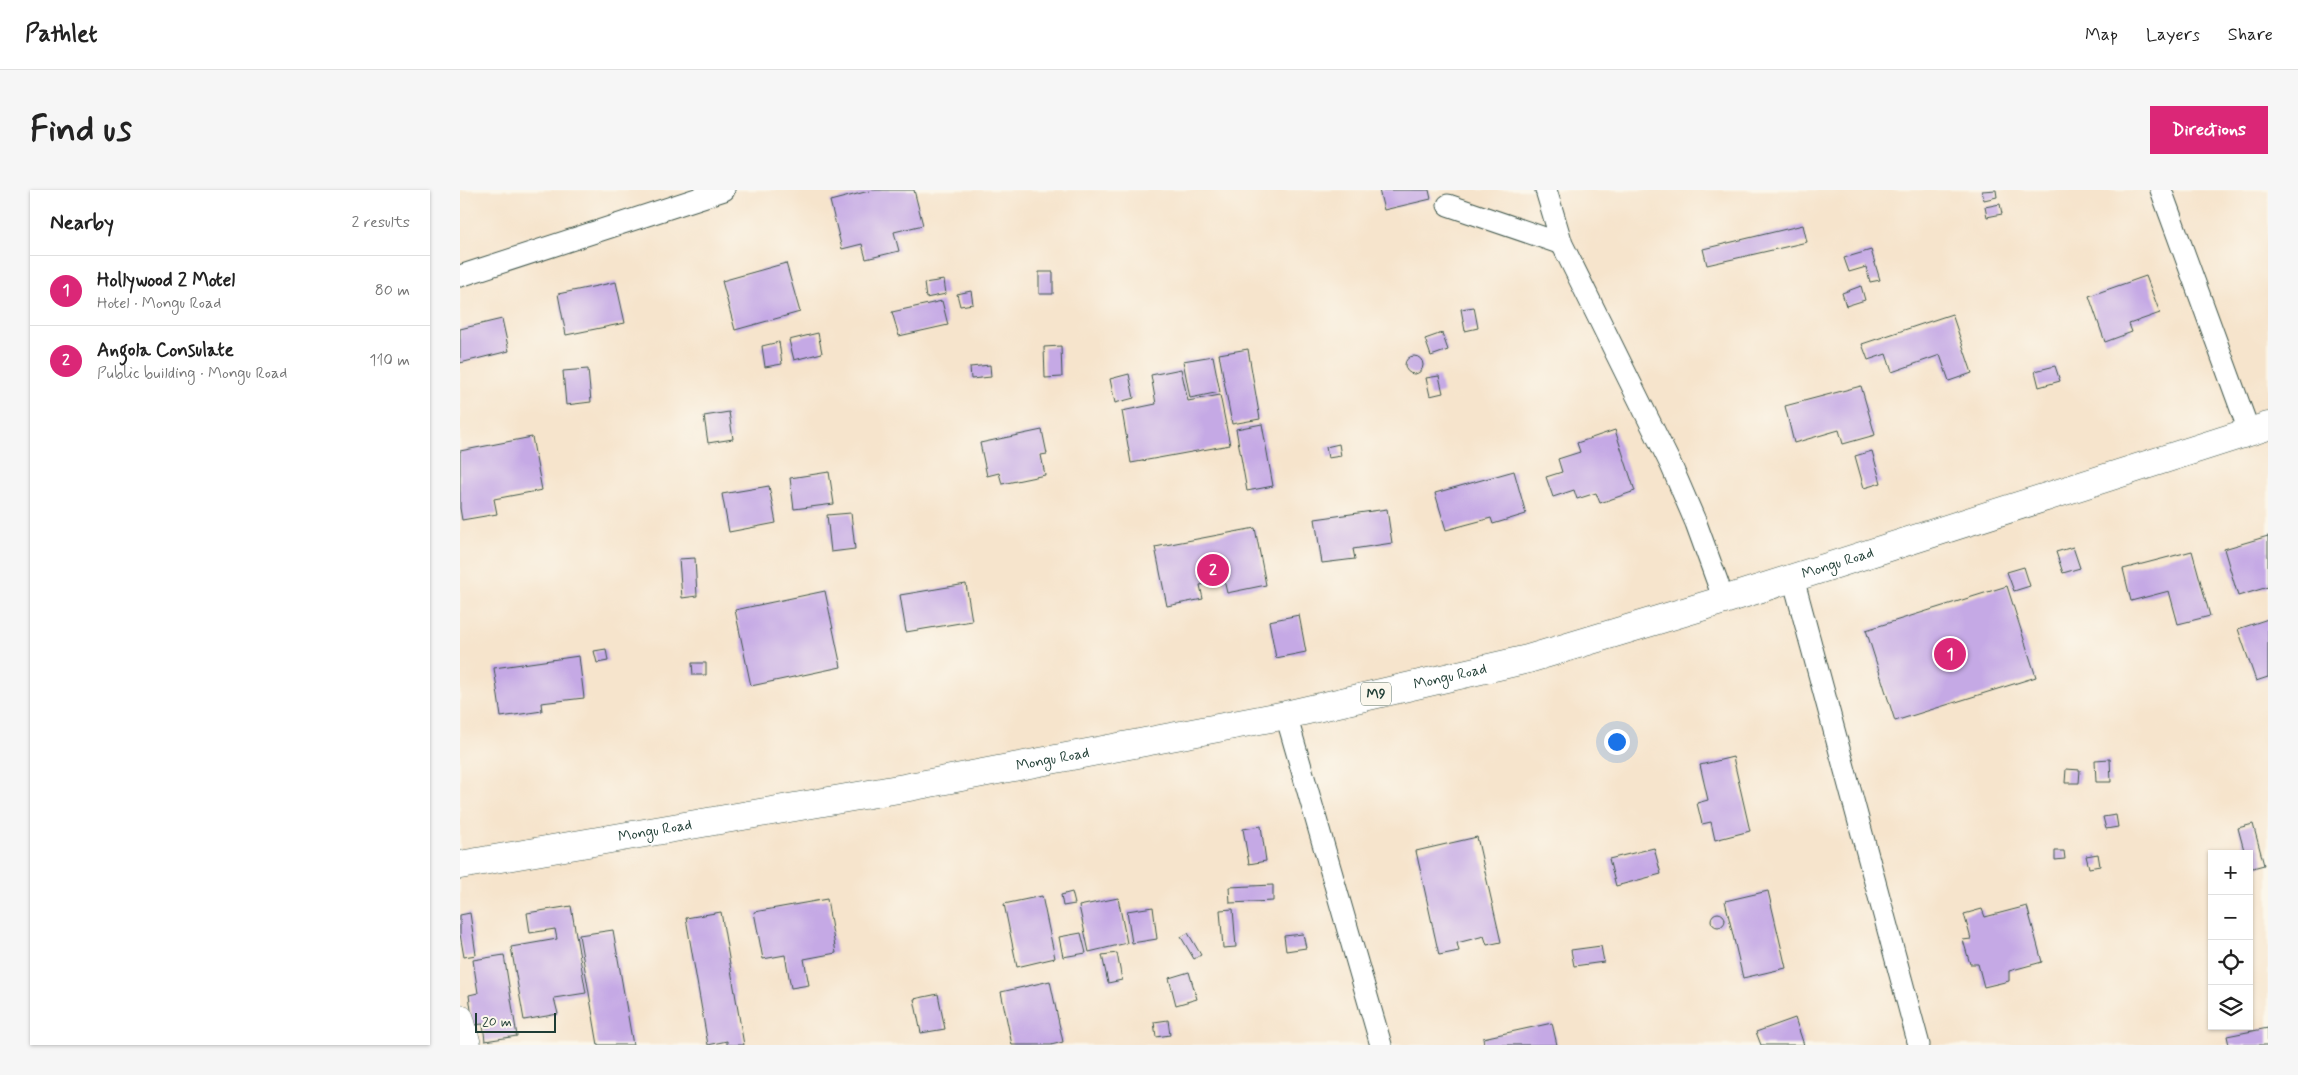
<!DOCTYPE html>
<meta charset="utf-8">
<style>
:root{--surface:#fff;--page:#f6f6f6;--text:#222;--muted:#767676;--line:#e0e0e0;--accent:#db2777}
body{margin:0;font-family:Mynerve,sans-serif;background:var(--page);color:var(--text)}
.controls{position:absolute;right:15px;bottom:15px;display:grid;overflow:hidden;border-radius:0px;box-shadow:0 1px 4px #0004}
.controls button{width:45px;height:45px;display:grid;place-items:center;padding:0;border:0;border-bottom:1px solid var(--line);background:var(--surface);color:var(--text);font:25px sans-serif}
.scale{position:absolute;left:15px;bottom:12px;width:81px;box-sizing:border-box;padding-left:5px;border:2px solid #1f3d34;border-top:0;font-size:14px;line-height:18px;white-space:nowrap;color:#1f3d34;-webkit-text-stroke:4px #fbf7ec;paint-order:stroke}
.you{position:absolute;left:1156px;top:551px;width:18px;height:18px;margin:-12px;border:4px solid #fff;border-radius:50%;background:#1a73e8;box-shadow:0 0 0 8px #1a73e833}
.badge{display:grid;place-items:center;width:32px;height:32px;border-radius:50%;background:var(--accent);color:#fff;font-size:16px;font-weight:700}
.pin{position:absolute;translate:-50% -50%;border:2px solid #fff;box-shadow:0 1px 5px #0006}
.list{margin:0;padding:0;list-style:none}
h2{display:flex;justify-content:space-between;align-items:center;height:65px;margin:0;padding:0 20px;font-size:21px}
h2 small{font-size:16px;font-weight:400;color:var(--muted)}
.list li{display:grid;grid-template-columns:32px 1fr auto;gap:15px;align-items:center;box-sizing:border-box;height:70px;padding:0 20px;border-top:1px solid var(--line)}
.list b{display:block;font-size:19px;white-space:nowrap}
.list p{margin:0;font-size:16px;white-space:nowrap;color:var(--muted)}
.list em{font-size:16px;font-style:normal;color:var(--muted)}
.icon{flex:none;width:28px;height:28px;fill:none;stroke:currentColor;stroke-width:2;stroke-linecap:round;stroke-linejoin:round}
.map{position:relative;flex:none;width:1808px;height:855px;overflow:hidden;border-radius:0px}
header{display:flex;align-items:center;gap:30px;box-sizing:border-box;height:70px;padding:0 25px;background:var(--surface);border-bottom:1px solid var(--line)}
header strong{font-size:24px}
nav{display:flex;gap:28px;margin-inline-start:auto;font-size:18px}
.intro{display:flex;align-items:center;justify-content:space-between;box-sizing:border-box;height:120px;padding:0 30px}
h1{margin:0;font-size:35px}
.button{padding:12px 22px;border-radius:0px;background:var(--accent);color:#fff;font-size:18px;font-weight:700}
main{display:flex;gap:30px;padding:0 30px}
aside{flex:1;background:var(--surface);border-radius:0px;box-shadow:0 1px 4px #0004}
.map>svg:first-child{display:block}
.building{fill:#c5a9e5}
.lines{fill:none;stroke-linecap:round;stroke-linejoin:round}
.street-casing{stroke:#3f564b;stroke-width:23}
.secondary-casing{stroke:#3f564b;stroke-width:29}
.primary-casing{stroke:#3f564b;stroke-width:29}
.street{stroke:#fff;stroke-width:21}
.secondary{stroke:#fff;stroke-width:28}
.primary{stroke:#fff;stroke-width:28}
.labels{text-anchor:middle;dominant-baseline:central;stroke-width:4;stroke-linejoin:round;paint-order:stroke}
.shield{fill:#fbf7ec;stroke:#61756b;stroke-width:1}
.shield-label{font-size:14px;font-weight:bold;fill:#1f3d34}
.street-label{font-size:15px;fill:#1f3d34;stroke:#fbf7ec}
</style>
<header>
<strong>Pathlet</strong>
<nav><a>Map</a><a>Layers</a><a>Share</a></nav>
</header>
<div class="intro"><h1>Find us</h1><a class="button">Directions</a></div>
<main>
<aside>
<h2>Nearby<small>2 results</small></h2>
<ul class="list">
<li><span class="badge">1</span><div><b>Hollywood 2 Motel</b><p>Hotel · Mongu Road</p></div><em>80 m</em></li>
<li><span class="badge">2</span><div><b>Angola Consulate</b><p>Public building · Mongu Road</p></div><em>110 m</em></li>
</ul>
</aside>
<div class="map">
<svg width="1808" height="855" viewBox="0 0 1808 855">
<rect width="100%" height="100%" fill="#fbf7ec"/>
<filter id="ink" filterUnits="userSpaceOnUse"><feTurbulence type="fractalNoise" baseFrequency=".02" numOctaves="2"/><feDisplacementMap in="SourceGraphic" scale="10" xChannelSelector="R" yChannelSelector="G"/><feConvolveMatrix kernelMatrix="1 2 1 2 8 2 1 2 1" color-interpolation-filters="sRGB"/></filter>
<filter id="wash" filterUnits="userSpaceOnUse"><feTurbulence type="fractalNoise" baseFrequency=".0096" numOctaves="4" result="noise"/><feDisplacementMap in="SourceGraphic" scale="20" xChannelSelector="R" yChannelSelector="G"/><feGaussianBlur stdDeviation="1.12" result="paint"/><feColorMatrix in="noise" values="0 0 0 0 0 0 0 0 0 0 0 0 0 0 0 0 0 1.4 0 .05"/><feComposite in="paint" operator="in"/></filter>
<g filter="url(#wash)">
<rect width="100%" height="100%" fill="#f6e4cc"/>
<g id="blocks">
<path class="building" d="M413 0H454L463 35 434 42 439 61 406 69 402 54 382 59 370 11Z
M919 0H969L971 9 924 20Z
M1536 0 1537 7 1524 10 1522 1Z
M1540 14 1542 24 1527 27 1525 17Z
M1343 35 1347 52 1247 75 1243 59Z
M1411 60 1420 90 1410 92 1406 77 1389 82 1384 68Z
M326 73 340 122 275 140 262 91Z
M579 82H593V104H579Z
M1686 86 1700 123 1669 134 1672 142 1645 152 1629 106Z
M484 90 486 104 466 108 464 93Z
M156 92 165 133 106 145 98 104Z
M1401 96 1405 110 1386 116 1382 103Z
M511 101 513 114 500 116 497 104Z
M482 111 488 135 439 146 432 122Z
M1014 117 1018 138 1005 141 1001 119Z
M1492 124 1512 183 1489 191 1480 165 1432 182 1426 164 1408 170 1402 154Z
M42 129 49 161 0 173V139Z
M358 143 362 163 334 170 329 150Z
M982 143 988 160 971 166 965 149Z
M319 152 322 174 305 177 302 156Z
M601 156 602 187 585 188 584 157Z
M788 159 800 229 772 234 759 164Z
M753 166 760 202 730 208 723 171Z
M945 175a9 9 0 1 1 18 0a9 9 0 1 1-18 0Z
M530 175 531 187 511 189 510 177Z
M1595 176 1600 191 1579 197 1575 181Z
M128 179 131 212 106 215 103 181Z
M721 179 728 211 760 205 770 255 671 273 662 221 696 214 691 185Z
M669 184 674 208 655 213 650 189Z
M979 186 983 203 970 206 966 188Z
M1401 196 1415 245 1383 254 1379 240 1334 253 1325 216Z
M269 222 273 249 248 253 244 226Z
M802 234 813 296 787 301 776 239Z
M582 240 587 264 581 265 585 285 542 294 539 283 527 286 520 253Z
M1155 240 1175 301 1140 313 1136 303 1117 309 1114 300 1093 307 1086 287 1102 282 1098 269 1120 262 1117 253Z
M72 247 82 300 34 309 37 324 2 330 0 318V261Z
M879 254 881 266 868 268 866 257Z
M1412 261 1421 293 1404 298 1395 266Z
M1054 281 1066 324 1033 334 1031 328 986 340 975 303Z
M369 282 374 314 334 319 330 288Z
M309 296 316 333 269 342 262 304Z
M927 319 932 353 893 359 895 369 862 373 855 329Z
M391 323 395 359 371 362 367 325Z
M795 338 806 395 767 403 764 390 740 395 743 409 707 416 695 357Z
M1808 346V397L1778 406 1764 359Z
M1613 357 1620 378 1603 383 1596 362Z
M1732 361 1750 426 1718 434 1709 401 1671 411 1663 379Z
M235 368 237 406 222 408 219 369Z
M1564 377 1570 396 1554 401 1547 382Z
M506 394 512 431 446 442 440 405Z
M1547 396 1576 487 1435 531 1406 440Z
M365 401 381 477 291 496 275 420Z
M839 425 846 462 816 468 809 431Z
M1808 429V487L1796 491 1778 439Z
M146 459 148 471 137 473 134 461Z
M119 466 124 508 81 513 82 521 41 527 34 478Z
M232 473H246V485H233Z
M1273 567 1290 641 1255 650 1251 632 1242 634 1237 613 1248 610 1240 575Z
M1650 569 1651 592H1636L1635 570Z
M1606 579 1620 580 1619 593H1605Z
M1656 625 1658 637 1646 639 1643 627Z
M1793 634 1804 675 1789 679V664H1785L1778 638Z
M801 636 806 671 789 674 783 639Z
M1017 647 1041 752 1027 755 1024 746 997 753 999 761 979 765 956 661Z
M1194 658 1201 684 1156 696 1149 669Z
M1595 661H1604L1605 669 1595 670Z
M1638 664 1640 676 1629 678 1626 666Z
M813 695V711L770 713 769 697Z
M1308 701 1326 778 1283 788 1265 711Z
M612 702 615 714 603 716 601 705Z
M582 706 595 768 557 777 544 714Z
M658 708 667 753 629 762 619 716Z
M367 709 376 763 344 769 349 795 331 798 325 765 303 769 294 722Z
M111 716 126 803 94 808 98 824 64 830 51 757 97 749 95 739 70 743 67 723Z
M1567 716 1582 772 1549 781V791L1524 797 1518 774H1510L1503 750 1511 749 1504 724 1522 719 1525 727Z
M693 717 697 749 672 753 667 721Z
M773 719 776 757 763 758 760 720Z
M261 722 284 855H267V851L248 855 226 728Z
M10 723 16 765 4 767 0 744V725Z
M1251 730a7 7 0 1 1 14 0a7 7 0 1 1-14 0Z
M153 740 173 855H138L119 745Z
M621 743 626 763 603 767 599 747Z
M728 743 741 765 734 769 721 747Z
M843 744 846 758 826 761 824 746Z
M1141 756 1144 772 1114 776 1111 760Z
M657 763 662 790 648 793 642 765Z
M44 765 57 846 25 851 23 834 13 835 9 805 18 803 13 770Z
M729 782 737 809 716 815 709 788Z
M590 791 603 852 591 855H552L541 802Z
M478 804 485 839 461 843 454 809Z
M1335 828 1344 855H1301L1296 842Z
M708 830 710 845 696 847 694 832Z
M1092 833 1097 855H1024L1023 848Z
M1808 838V855H1769L1767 846Z"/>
</g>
</g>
<g filter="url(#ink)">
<use href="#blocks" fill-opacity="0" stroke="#3f564b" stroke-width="1"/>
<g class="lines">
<g class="street-casing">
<path id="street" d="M1086 0 1102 54 1211 275 1236 333 1264 410
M1701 0 1789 241
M988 15 1102 54
M0 86 264 0
M1333 388 1459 855
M826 525 921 855"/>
</g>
<g class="secondary-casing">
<path id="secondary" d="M0 829 7 855"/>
</g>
<g class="primary-casing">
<g id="primary">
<path id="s1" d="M0 675 444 598 826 525 1068 469 1264 410 1808 236"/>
</g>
</g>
<use href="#street" class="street"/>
<use href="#secondary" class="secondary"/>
<use href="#primary" class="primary"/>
</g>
</g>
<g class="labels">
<rect class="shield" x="901" y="492.5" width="30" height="23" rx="4"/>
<g class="shield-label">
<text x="916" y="504">M9</text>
</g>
<g class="street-label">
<text stroke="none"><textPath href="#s1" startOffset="1412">Mongu Road</textPath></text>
<text stroke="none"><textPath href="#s1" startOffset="1008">Mongu Road</textPath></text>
<text stroke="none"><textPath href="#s1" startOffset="602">Mongu Road</textPath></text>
<text stroke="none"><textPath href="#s1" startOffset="198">Mongu Road</textPath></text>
</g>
</g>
</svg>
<div class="controls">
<button>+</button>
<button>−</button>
<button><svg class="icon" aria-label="locate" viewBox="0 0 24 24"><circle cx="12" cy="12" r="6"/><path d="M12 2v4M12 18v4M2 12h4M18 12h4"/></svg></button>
<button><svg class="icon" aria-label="layers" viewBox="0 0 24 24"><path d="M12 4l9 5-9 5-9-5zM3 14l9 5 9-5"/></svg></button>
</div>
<div class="scale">20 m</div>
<div class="you"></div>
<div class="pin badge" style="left:1490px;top:464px">1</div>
<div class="pin badge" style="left:753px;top:380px">2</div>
</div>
</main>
